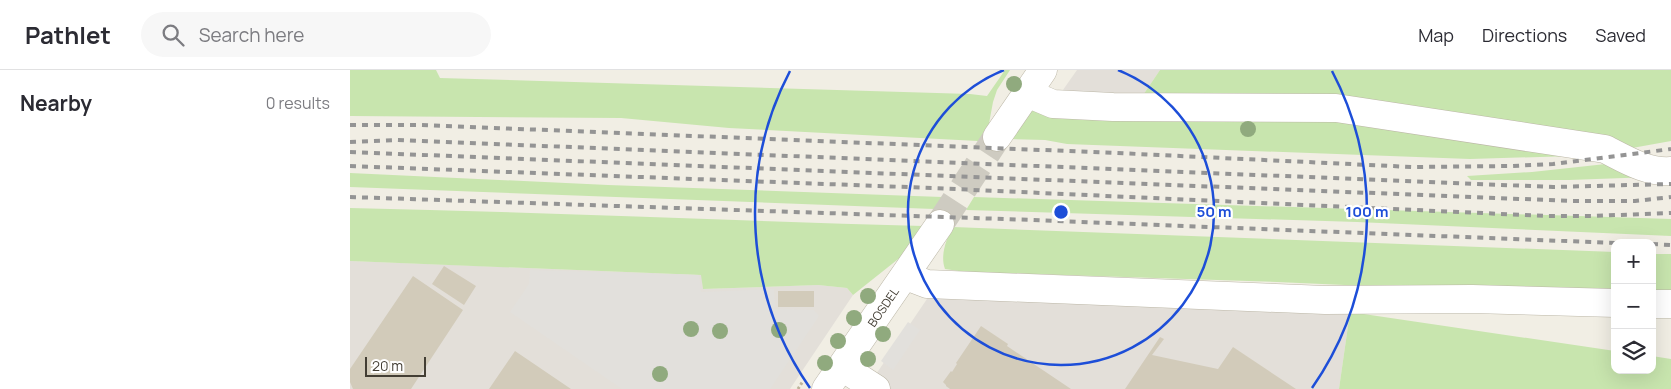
<!DOCTYPE html>
<meta charset="utf-8">
<style>
:root{--surface:#fff;--page:#f7f7f7;--text:#2b2b33;--muted:#7c7c81;--line:#e1e1e2}
body{margin:0;font-family:Manrope,sans-serif;background:var(--page);color:var(--text)}
.controls{position:absolute;right:15px;bottom:15px;display:grid;overflow:hidden;border-radius:10px;box-shadow:0 5px 20px #0002}
.controls button{width:45px;height:45px;display:grid;place-items:center;padding:0;border:0;border-bottom:1px solid var(--line);background:var(--surface);color:var(--text);font:25px sans-serif}
.scale{position:absolute;left:15px;bottom:12px;width:61px;box-sizing:border-box;padding-left:5px;border:2px solid #433e34;border-top:0;font-size:14px;line-height:18px;white-space:nowrap;color:#433e34;-webkit-text-stroke:4px #fff;paint-order:stroke}
.list{margin:0;padding:0;list-style:none}
h2{display:flex;justify-content:space-between;align-items:center;height:65px;margin:0;padding:0 20px;font-size:21px}
h2 small{font-size:16px;font-weight:400;color:var(--muted)}
.icon{flex:none;width:28px;height:28px;fill:none;stroke:currentColor;stroke-width:2;stroke-linecap:round;stroke-linejoin:round}
.map{position:relative;flex:none;width:1321px;height:319px;overflow:hidden}
header{display:flex;align-items:center;gap:30px;box-sizing:border-box;height:70px;padding:0 25px;background:var(--surface);border-bottom:1px solid var(--line)}
header strong{font-size:24px}
nav{display:flex;gap:28px;margin-inline-start:auto;font-size:18px}
.search{width:350px;height:45px;background:var(--page);display:flex;align-items:center;gap:12px;box-sizing:border-box;padding:0 18px;border-radius:28px;color:var(--muted);font-size:19px}
main{display:flex}
aside{flex:1;background:var(--surface)}
.map>svg:first-child{display:block}
.industrial{fill:#e3dfd9}
.green{fill:#c8e5ae}
.parking{fill:#e2e0dc}
.building{fill:#d2cbba}
.lines{fill:none;stroke-linecap:round;stroke-linejoin:round}
.minor-tunnel{stroke:#cecbc1;stroke-width:28;stroke-dasharray:28 14;stroke-linecap:butt}
.minor-casing{stroke:#bcb7a7;stroke-width:29}
.path{stroke:#bdb399;stroke-width:3;stroke-dasharray:2.5 2.5;stroke-linecap:butt}
.minor{stroke:#fff;stroke-width:28}
.rail{stroke:#949494;stroke-width:4;stroke-dasharray:6 6;stroke-linecap:butt}
.tree{fill:#90aa7e}
.ring{fill:none;stroke:#1d4ed8;stroke-width:2.5}
.labels{text-anchor:middle;dominant-baseline:central;stroke-width:4.5;stroke-linejoin:round;paint-order:stroke}
.street-label{font-size:12px;fill:#433e34;stroke:#fff}
.centre{fill:#1d4ed8;stroke:#fff;stroke-width:2.5}
.ring-label{font-size:15px;text-anchor:middle;font-weight:bold;fill:#1d4ed8;stroke:#fff;stroke-width:4.5;stroke-linejoin:round;paint-order:stroke}
</style>
<header>
<strong>Pathlet</strong>
<div class="search"><svg class="icon" aria-label="search" viewBox="0 0 24 24"><circle cx="10" cy="10" r="6"/><path d="M15 15l6 6"/></svg>Search here</div>
<nav><a>Map</a><a>Directions</a><a>Saved</a></nav>
</header>
<main>
<aside>
<h2>Nearby<small>0 results</small></h2>
<ul class="list">
</ul>
</aside>
<div class="map">
<svg width="1321" height="319" viewBox="0 0 1321 319">
<rect width="100%" height="100%" fill="#f1eee4"/>
<path class="industrial" d="M727 0H810L789 31 708 27Z
M0 191 352 205 353 219 468 215 497 218 503 225 440 319H0Z
M579 226 1000 242 989 319H516Z"/>
<path class="green" d="M0 0H86L90 8 620 24 637 26 655 0H660L647 20 643 32 638 59 628 71 379 58 271 48 0 46Z
M810 0H1321V71L1271 80 789 31Z
M713 39 907 40 1222 86 1120 89 717 74 695 70 658 69 677 45 682 41Z
M1265 93 1302 107 1219 110H1121L1117 106 1182 102Z
M0 103 258 115 592 127 584 139 0 117Z
M624 127 1321 149V166L1007 152 616 140Z
M0 138C191 142 382 151 573 156L552 186 503 225 497 218 468 215 353 219 351 205 0 191Z
M603 157 1265 182V227L927 212 616 202 595 199C590 186 596 169 603 157Z
M1302 184H1321V228H1302Z
M1000 242 1265 281V300H1302V286L1321 289V319H989Z"/>
<path class="parking" d="M180 200 349 205 351 222 424 219 425 239 464 240 469 246 420 319H272L160 242 179 214Z
M558 252 570 260 543 300 531 291Z"/>
<path class="building" d="M94 196 126 216 114 235 82 214Z
M63 206 113 240 61 319H3L0 312V299Z
M428 221H464V237H428Z
M631 256 658 274 657 276 721 319H600L596 316V315L593 312 601 301 602 302 607 294 606 293Z
M810 267 814 269 802 285 868 299 883 277 946 319H775Z
M165 281 221 319H139Z"/>
<g class="lines">
<path class="minor-tunnel" d="M590 154 647 67"/>
<g class="minor-casing">
<g id="minor">
<path d="M677 23 703 34 763 37 986 38 1255 79C1275 89 1297 103 1321 101"/>
<path d="M647 67 693 0"/>
<path d="M556 206 577 214 975 230 1122 229 1265 233"/>
<path d="M1302 234H1321"/>
<path d="M492 297 526 319"/>
<path id="s1" d="M476 319 590 154"/>
</g>
</g>
<path class="path" d="M448 319 453 311"/>
<use href="#minor" class="minor"/>
<path class="rail" d="M0 55H71L767 83 1062 97 1162 96 1203 94 1321 79
M0 72 47 70 1203 117 1321 114
M0 82 1222 131H1285L1321 127
M0 96 582 118 1197 146H1241L1321 143
M0 127 683 150 1265 173
M1302 174 1321 175"/>
</g>
<g class="tree">
<circle cx="664" cy="14" r="8"/>
<circle cx="898" cy="59" r="8"/>
<circle cx="518" cy="226" r="8"/>
<circle cx="504" cy="248" r="8"/>
<circle cx="341" cy="259" r="8"/>
<circle cx="429" cy="260" r="8"/>
<circle cx="370" cy="261" r="8"/>
<circle cx="533" cy="264" r="8"/>
<circle cx="488" cy="271" r="8"/>
<circle cx="518" cy="289" r="8"/>
<circle cx="475" cy="293" r="8"/>
<circle cx="310" cy="304" r="8"/>
</g>
<g class="ring">
<path d="M768 0A153 153 0 1 1 654 0"/>
<path d="M460 318A306 306 0 0 1 440 1M982 1A306 306 0 0 1 962 318"/>
</g>
<g class="labels">
<g class="street-label">
<text stroke="none"><textPath href="#s1" startOffset="100">BOSDEL</textPath></text>
</g>
</g>
<circle cx="711" cy="142" r="8" class="centre"/>
<g class="ring-label">
<text x="864" y="147">50 m</text>
<text x="1017" y="147">100 m</text>
</g>
</svg>
<div class="controls">
<button>+</button>
<button>−</button>
<button><svg class="icon" aria-label="layers" viewBox="0 0 24 24"><path d="M12 4l9 5-9 5-9-5zM3 14l9 5 9-5"/></svg></button>
</div>
<div class="scale">20 m</div>
</div>
</main>
